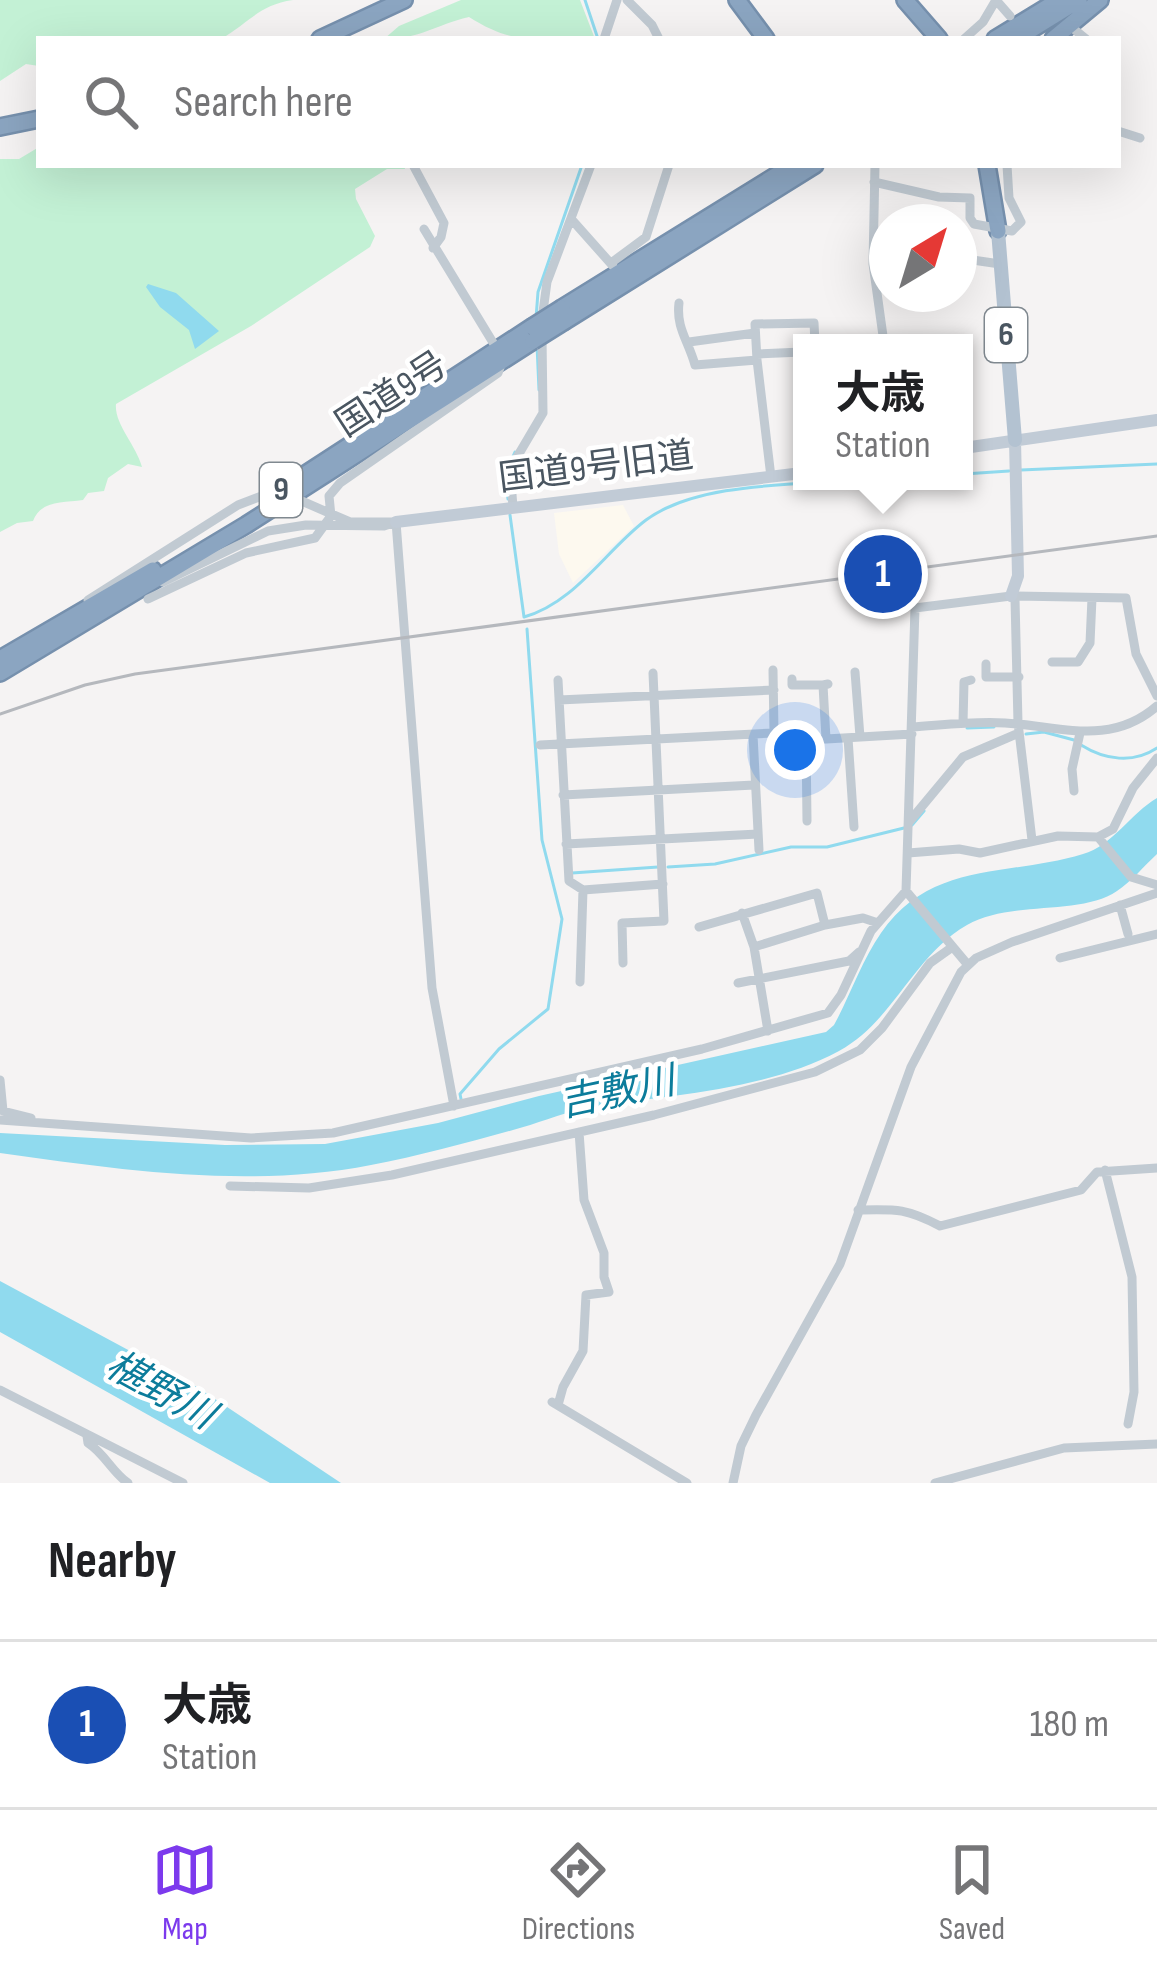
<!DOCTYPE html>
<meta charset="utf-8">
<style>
:root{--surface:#fff;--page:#f6f6f6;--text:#202124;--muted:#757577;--line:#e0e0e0;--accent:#7c3aed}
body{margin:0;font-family:"Sofia Sans Condensed","Noto Sans JP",sans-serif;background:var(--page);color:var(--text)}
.compass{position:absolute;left:869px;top:204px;width:108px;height:108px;border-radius:50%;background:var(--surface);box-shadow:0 12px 48px #0002;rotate:38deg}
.you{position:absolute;left:795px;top:750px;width:42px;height:42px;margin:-30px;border:9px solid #fff;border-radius:50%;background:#1a73e8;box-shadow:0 0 0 18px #1a73e833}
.badge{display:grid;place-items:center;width:78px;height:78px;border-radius:50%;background:var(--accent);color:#fff;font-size:39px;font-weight:700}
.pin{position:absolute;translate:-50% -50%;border:6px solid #fff;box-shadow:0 3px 12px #0006}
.popup{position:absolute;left:793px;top:334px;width:180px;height:156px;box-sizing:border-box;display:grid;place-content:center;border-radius:0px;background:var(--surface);filter:drop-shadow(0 3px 9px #0005);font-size:39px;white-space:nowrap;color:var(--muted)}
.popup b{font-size:45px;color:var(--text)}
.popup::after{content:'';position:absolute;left:50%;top:100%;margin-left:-24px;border:24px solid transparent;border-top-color:var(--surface)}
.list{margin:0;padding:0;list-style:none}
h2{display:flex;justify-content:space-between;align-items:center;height:156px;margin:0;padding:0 48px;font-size:51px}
h2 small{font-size:39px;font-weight:400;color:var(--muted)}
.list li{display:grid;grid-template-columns:78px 1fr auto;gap:36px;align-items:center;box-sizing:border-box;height:168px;padding:0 48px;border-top:3px solid var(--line)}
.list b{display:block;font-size:45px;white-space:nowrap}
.list p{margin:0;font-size:39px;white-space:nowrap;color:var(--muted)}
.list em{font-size:39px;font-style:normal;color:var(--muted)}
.icon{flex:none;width:66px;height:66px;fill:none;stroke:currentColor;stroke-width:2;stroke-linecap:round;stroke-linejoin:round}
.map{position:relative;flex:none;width:1157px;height:1483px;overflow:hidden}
.search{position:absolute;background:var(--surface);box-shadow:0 12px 48px #0002;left:36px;right:36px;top:36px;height:132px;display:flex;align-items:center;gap:30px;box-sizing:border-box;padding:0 42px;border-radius:0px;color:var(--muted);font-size:45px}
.sheet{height:324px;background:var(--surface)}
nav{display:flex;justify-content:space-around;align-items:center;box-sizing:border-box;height:168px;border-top:3px solid var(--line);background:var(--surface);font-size:33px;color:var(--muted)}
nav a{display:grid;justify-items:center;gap:6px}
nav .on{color:var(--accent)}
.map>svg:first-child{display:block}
.commercial{fill:#fdf9ef}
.green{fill:#c3f1d5}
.water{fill:#90daee}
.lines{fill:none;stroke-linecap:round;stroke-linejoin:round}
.stream{stroke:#90daee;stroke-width:3}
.highway-casing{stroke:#7690ad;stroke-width:20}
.street{stroke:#c1cad2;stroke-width:9}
.secondary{stroke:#c1cbd6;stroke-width:12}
.primary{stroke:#b3c2d1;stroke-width:14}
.highway{stroke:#8ba5c1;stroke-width:15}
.rail{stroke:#b5b8bd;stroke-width:3}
.highway-bridge-casing{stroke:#7690ad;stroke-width:20;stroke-linecap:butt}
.highway-bridge{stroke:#8ba5c1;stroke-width:15}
.labels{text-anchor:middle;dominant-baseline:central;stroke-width:9;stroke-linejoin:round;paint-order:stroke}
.shield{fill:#fff;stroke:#808990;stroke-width:3}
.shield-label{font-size:33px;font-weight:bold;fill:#4a5661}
.street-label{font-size:36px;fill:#4a5661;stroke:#fff}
.water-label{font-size:39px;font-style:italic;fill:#0c7c9b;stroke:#fff}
</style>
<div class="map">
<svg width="1157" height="1483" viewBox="0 0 1157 1483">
<rect width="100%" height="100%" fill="#f5f3f3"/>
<path class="commercial" d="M623 505 634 526 573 583 559 554 554 513Z"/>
<path class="green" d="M0 0H293C259 5 250 22 221 39H39V66L26 64 0 81Z
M461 0H580L595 39C542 39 516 47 469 17 435 25 420 39 384 39L399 26Z
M39 147V165H404L405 169H387L355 189 356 199 375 236 370 247 251 326 116 404C114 424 136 445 142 467L128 464 108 478 104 491 88 493 83 500C63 503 41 500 33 521L17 523 0 532V159H19Z"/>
<path class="water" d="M148 284 176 293 219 331 195 349 189 330 160 307 146 287Z
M1157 798V854C1144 866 1131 882 1117 891 1081 916 1011 900 967 925 913 956 894 1021 839 1051 762 1092 667 1094 583 1109 559 1114 536 1124 513 1130 466 1143 419 1156 371 1165 248 1189 123 1170 0 1153V1133L225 1145 325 1144 438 1123 539 1096 826 1032 834 1025C850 996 862 960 881 933 932 860 1008 877 1083 854 1112 846 1131 813 1157 798Z
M0 1281 197 1387 341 1483H270L0 1332Z"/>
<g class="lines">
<path class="stream" d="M585 0 598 39
M536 318 538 292 582 165
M537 345 539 390
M1021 470 1157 464
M964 474 1009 471
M859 481H861
M508 499 505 474 515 452
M510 515 524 617C575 603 606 550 646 520 695 484 785 485 844 481
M967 728 994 727
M1026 734 1044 732 1074 740
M1081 745C1105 760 1133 764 1157 748
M912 825 924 811
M668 867 715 864 791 847H827L904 828
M572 873 658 867
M461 1099 460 1094 499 1049 548 1009 562 919 542 840 527 629"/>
<g class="highway-casing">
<path id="highway" d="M737 0 766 39
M905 0 939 39
M320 39 404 0
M995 39 1059 0
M1016 39 1079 0
M1053 39 1100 0
M0 127 39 119
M987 165 998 231
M562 308 793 165
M565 321 815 165
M275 494 532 327
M0 659 153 570
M0 673 246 525 533 341"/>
</g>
<path class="street" d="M627 0 652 25 659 39
M996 0 1010 16
M1075 30 1086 39
M604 39 617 0
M964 39 983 22 996 0
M1118 131 1140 138
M413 165 444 223 441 237 433 248
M875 165 873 264 884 343
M874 182 939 197 970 198V218L974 224 1012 231 1021 222 1009 198 1007 165
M573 221 613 266
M959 258 1000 264
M611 263 646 237 669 165
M679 303C676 328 688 340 695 365L757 360 771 477
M542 319 547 282 591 165
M689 342 755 333
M757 354 802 352
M757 360 755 324 814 323 815 343
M297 499 350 522H396
M513 507 510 469 543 413 542 336
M396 522 432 988 454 1106
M163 582 268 531 306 525 384 526 396 522
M148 599 246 553 315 538 331 516 329 496 340 483 498 373 503 359 424 229
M1015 599 1018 723 1032 840
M88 600 238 505 267 494
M1052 662H1078L1090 643 1092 598
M986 664V677H1019
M773 670 774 733
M855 672 860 737
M792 679V685H823
M558 680 569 881 583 890 580 982
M559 700 774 690
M963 723 964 682 971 680
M912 727C943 725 974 721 1005 723 1060 726 1110 747 1157 706
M753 735 759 850
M848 738 854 827
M806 739 807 821
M826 739 823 685 828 684
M540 745 774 733 809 740 912 734
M1074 791 1072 769 1080 733
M563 795 754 785
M909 822 963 757 1019 733
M1098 837 1113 829 1133 788 1157 758
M566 844 758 834
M908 853 959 849 980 853 1058 836 1098 837 1131 877 1157 885
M583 890 663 884
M1120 905 1128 934
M742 913 754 947
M699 927 817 893 825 925
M1060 958 1157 934
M623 963 622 923 664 921 653 673
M968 965 906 891 915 608 1011 596 1126 598 1136 654 1157 696
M738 983 849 961 859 952
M768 1031 754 947 825 925 863 918 878 923
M0 1080 3 1111 31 1118
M0 1120 251 1138 333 1133 702 1049 828 1013 841 995 871 931 906 891
M1105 1170 1132 1277 1134 1392 1128 1424
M230 1186 309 1188 392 1175 654 1115 815 1072 860 1050 882 1028 930 963 951 948
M858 1210C896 1209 906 1208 940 1226L1081 1190 1097 1172 1157 1168
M0 1390 183 1483
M552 1402 687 1483
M558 1405 563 1387 583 1351 586 1295 609 1292 604 1277V1253L584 1200 579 1132
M87 1436 88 1443C105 1454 112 1472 128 1483
M733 1483 741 1446 756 1415 840 1264 911 1067 961 972 976 958 1012 942 1157 893
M935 1483 1064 1448 1157 1444"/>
<path class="secondary" d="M964 448 1157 420
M396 522 802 473
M1011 596 1018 576 1015 440"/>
<path class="primary" d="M998 231 1015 440"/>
<use href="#highway" class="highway"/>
<path class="rail" d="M0 714 85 685 135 674 1157 536"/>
<g class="highway-bridge-casing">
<path id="highway-bridge" d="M532 327 562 308
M533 341 565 321"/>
</g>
<use href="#highway-bridge" class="highway-bridge"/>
</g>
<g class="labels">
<g class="shield">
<rect x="985" y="308" width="42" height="54" rx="9"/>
<rect x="260" y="463" width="42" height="54" rx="9"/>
</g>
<g class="shield-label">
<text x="1006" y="335">6</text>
<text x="281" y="490">9</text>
</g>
<g class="street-label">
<text transform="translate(392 395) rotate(-33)">国道9号</text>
<text transform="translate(596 468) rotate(-7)">国道9号旧道</text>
</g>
<g class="water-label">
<text transform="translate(617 1093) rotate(-12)">吉敷川</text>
<text transform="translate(160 1391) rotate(29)">椹野川</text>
</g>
</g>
</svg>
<svg class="compass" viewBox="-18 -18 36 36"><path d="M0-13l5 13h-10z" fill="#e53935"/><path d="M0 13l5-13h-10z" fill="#757577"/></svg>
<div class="you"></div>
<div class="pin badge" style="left:883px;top:574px;background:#1a4fb4">1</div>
<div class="popup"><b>大歳</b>Station</div>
<div class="search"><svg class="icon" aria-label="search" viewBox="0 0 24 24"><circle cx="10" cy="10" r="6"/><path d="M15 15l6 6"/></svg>Search here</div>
</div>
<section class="sheet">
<h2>Nearby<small></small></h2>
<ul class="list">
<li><span class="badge" style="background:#1a4fb4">1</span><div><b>大歳</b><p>Station</p></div><em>180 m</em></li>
</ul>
</section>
<nav>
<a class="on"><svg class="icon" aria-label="map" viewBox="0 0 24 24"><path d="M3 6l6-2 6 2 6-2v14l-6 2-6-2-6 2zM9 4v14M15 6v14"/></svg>Map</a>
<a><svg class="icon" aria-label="directions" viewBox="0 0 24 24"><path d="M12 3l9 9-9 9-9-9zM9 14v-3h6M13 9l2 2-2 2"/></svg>Directions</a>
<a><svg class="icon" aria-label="saved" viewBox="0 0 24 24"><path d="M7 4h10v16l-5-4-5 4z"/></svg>Saved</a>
</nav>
